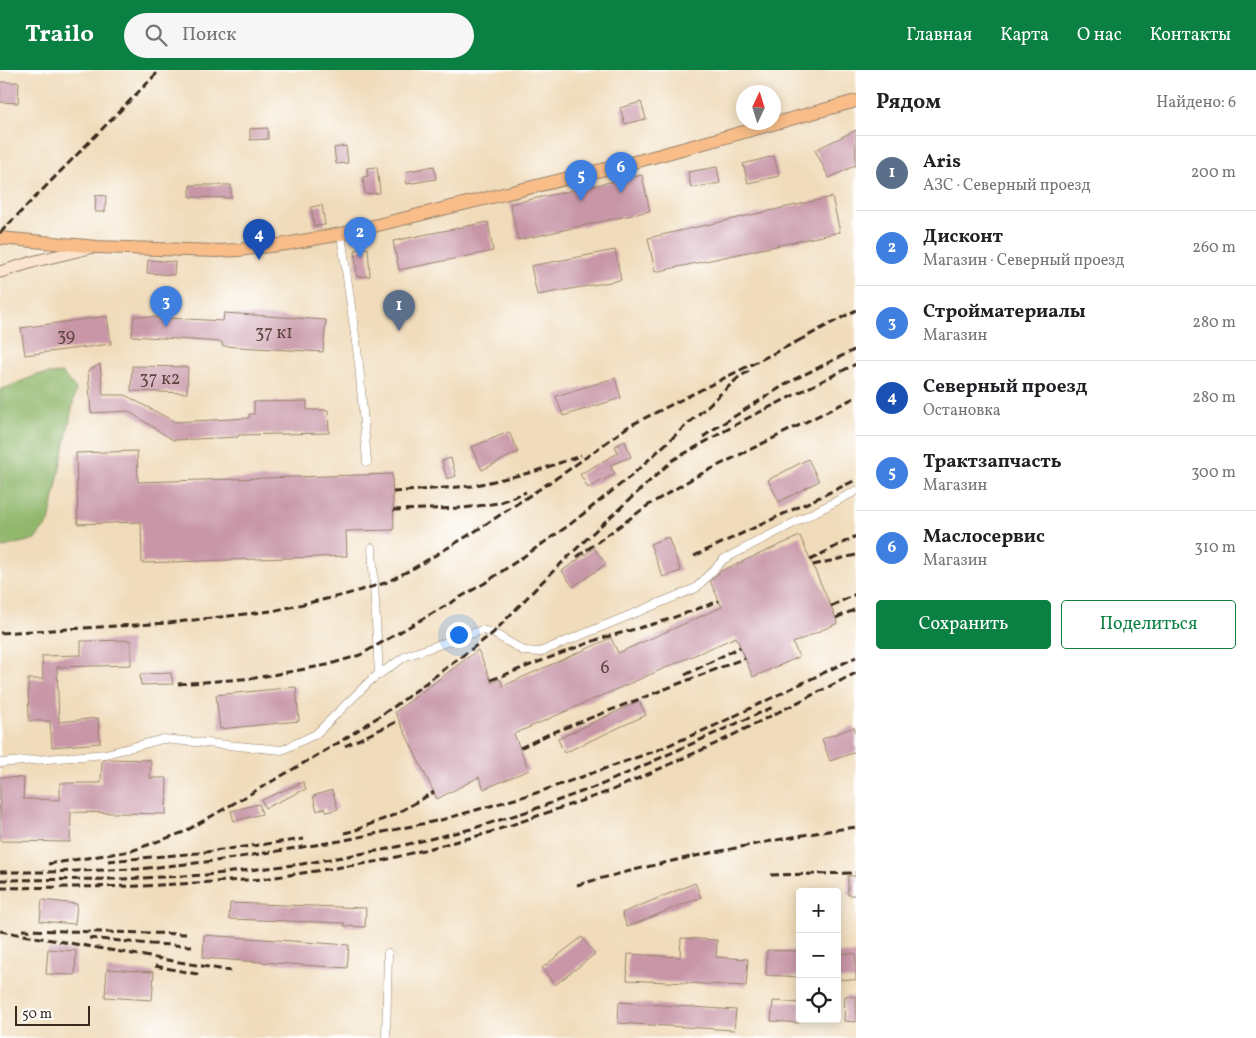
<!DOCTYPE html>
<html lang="ru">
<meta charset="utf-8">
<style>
:root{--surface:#fff;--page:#f6f6f6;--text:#202124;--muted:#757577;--line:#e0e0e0;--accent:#0b8043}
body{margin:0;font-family:Vollkorn,serif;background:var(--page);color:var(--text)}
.controls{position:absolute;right:15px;bottom:15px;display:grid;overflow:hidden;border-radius:5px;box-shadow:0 2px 12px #0003}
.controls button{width:45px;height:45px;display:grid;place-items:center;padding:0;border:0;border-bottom:1px solid var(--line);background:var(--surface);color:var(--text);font:25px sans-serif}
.compass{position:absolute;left:736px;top:15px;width:45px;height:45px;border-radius:50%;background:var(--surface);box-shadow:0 2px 12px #0003;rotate:4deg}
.scale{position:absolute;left:15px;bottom:12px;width:75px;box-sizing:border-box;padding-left:5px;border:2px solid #3b2a1e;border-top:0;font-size:14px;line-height:18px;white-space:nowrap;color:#3b2a1e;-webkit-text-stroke:4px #fff;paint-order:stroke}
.you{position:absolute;left:458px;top:564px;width:18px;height:18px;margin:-12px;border:4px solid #fff;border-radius:50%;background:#1a73e8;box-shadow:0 0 0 8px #1a73e833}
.badge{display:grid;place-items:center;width:32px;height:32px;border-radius:50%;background:var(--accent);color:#fff;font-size:16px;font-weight:700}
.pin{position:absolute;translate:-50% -41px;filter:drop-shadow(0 1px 2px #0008)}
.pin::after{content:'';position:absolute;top:26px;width:18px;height:15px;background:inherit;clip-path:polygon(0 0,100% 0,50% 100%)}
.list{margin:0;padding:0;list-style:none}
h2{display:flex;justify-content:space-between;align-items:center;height:65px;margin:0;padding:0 20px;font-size:21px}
h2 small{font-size:16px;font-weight:400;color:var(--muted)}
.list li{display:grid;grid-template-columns:32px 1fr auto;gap:15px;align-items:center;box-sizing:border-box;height:75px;padding:0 20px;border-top:1px solid var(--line)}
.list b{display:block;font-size:19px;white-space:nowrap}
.list p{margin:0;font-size:16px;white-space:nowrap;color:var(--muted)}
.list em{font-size:16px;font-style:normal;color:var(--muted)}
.actions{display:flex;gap:10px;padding:15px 20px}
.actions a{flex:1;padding:11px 0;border:1px solid var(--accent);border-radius:5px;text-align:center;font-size:18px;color:var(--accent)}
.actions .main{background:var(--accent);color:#fff}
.icon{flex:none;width:28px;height:28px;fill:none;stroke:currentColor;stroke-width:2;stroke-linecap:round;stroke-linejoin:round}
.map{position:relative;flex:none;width:856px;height:968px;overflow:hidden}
header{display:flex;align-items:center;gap:30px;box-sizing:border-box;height:70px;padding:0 25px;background:var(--accent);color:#fff}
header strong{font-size:24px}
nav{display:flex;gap:28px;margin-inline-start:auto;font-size:18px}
.search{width:350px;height:45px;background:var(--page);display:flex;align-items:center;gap:12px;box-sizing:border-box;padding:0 18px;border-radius:28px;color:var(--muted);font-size:19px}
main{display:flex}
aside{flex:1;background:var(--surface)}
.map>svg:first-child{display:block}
.forest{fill:#91b76c;stroke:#667045}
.building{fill:#c896a7}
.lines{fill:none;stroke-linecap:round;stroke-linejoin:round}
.street-casing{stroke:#96826c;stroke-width:9}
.secondary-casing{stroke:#96826c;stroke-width:13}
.primary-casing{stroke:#96826c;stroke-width:14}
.street{stroke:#fff;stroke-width:8}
.secondary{stroke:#fce5d0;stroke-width:11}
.primary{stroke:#f8bd89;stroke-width:12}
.rail{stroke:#3b2a1e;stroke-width:3;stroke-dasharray:8 4;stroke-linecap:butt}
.labels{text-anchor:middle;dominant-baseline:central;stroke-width:4;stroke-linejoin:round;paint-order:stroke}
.number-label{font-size:18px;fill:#5e4540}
</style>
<header>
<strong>Trailo</strong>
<div class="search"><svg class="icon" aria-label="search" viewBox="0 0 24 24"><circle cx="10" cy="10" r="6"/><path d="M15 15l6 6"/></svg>Поиск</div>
<nav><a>Главная</a><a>Карта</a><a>О нас</a><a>Контакты</a></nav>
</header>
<main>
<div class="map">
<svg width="856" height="968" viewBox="0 0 856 968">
<rect width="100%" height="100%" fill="#fff"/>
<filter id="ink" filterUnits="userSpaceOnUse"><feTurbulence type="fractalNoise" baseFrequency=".02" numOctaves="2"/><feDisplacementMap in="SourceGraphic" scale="10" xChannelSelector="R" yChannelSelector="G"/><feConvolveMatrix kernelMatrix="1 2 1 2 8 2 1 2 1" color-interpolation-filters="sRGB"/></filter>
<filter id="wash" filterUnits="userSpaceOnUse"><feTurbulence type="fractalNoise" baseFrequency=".0096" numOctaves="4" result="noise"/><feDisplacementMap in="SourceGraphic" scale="20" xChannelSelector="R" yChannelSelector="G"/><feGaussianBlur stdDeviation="1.12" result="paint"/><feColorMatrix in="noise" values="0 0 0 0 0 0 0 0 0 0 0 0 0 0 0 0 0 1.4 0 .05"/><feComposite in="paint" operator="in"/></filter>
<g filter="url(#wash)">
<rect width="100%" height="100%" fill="#f0dbba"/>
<path class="forest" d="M62 303 76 319 49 452 35 469 0 478V320L37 305Z"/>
<g id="blocks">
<path class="building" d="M0 12H19L18 33 0 32Z
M641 32 646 49 625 54 620 38Z
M268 58V69L250 70V59Z
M856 60V95L829 108 815 80Z
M346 76 348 93 336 94 334 78Z
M774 86 779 106 748 113 743 94Z
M434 96 436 109 407 114 405 102Z
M377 97 380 123 365 124 363 107 368 106 367 98Z
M717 97 720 113 691 118 688 102Z
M642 105 650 141 518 170 510 134Z
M190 115H231V128L190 127Z
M96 125 106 126 105 142H95Z
M832 127 840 162 655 202 648 168Z
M322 135 325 155 314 156 311 137Z
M488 152 493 181 399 200 393 171Z
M368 178 370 206 357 207 355 180Z
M615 180 621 210 537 225 531 196Z
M148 190 175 192 174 205 147 203Z
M224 243 326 250 323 282 222 276V272L132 266 134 246 223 251Z
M107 246 111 274 25 285 21 258Z
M100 294 103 325H125L175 352 249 348V344H254V332L307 331V340H328L329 363 238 365V367L173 370 128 341 91 343 88 301Z
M132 296 188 297 187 323 131 321Z
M615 308 621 328 563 346 556 326Z
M509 362 518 382 482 400 471 377Z
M625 371 631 387 610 395 615 404 588 418 580 404 618 383 615 376Z
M137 381 138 412 392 404 394 460 346 461 347 486 142 493 141 452 78 454 76 383Z
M451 388 456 406 447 409 442 391Z
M808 389 819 411 779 432 768 410Z
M800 466 838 553 793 573 799 587 753 607 736 567 514 664 529 700 484 719 479 707 437 729 395 642 478 580 492 613 500 609 503 616 611 568 618 583 722 537 710 511 721 501Z
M668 467 681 501 663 507 650 474Z
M594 478 606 494 573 517 562 501Z
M131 570V595L57 597 59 652 98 648 100 673 52 677 50 651H29L28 609H43L42 586 81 585V571Z
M171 603 173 614 141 615 140 604Z
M296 617 299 651 220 659 216 625Z
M639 631 646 645 564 683 558 669Z
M854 657 856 664V682L830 691 822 669Z
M108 689 151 690 150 708H167L166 744 71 742 70 772 0 771V707L24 708 23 729 60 730V713H101L102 690Z
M303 712 306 719 265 738 262 730Z
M332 720 338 739 327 742 325 738 317 741 313 726Z
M259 734 262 744 234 751 231 741Z
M848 806H856V825H848Z
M695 813 701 827 627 857 622 843Z
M42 830 77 834 75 854 40 851Z
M230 833 366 838 365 857 344 856 345 853 229 849Z
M204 865 349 875 347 898 203 888Z
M582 867 595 884 555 915 542 898Z
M681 868 717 870 716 887 748 889 746 916 627 910 628 884 680 887Z
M48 879 76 881 75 905 46 904Z
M767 880 800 881V907L766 905Z
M837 883 856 884V910L837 909Z
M107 899 154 902 152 930 105 927Z
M845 926 856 927V952L844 951Z
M773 931 800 933V953L771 951Z
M619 932 736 940 734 960 618 953Z"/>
</g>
</g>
<g filter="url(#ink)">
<use href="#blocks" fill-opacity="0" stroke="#96826c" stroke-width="1"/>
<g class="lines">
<g class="street-casing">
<path id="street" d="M341 164 359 294 367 392
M372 478 379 605
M0 693 106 684 163 669 282 680 316 664 372 609 406 586 482 560 493 563 524 581 540 582 696 518 724 489 856 421
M386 968 388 883"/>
</g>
<g class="secondary-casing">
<path id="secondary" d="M0 202 36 191 90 178"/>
</g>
<g class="primary-casing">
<path id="primary" d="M0 168 97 177 217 181 238 180 286 174 341 164 642 90 856 31"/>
</g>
<use href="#street" class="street"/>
<use href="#secondary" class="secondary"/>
<use href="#primary" class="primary"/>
<path class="rail" d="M0 163 160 0
M798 271 856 240
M689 353 739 307 749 301
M703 367 714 359 791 311 856 279
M393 422 472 416 533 402 574 388 581 385
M393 440 464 438 498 433 526 422
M694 486 856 410
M577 487 647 436 695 407 856 327
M810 490 856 466
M813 495 856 485
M831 536 856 524
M836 548 856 539
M0 563 168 553 272 541 344 525 385 513 414 498 474 462 567 401 629 356 804 268
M685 605 740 577
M491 610 599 569 664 551 719 531
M178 614 255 608 327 595 360 585 485 513 568 456 631 406 694 348
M345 676 398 651
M520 678 549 664 745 588
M344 763 353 761 394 745 434 722
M108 791 198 783 304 769
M48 794 131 781 184 762 335 675 395 636 493 563 542 512 597 459 673 390 746 349 856 294
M0 802H45L138 799 215 791 340 771 441 750 536 723 655 681 714 656 856 587
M771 805 856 803
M0 810 121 809 206 805 302 794 388 779 471 759 532 740 603 714 773 637
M577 815C630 800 683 788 736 778 776 770 816 762 856 757
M0 818 144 816 263 809 381 791 485 764 610 721 715 674 856 603
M22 860 189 864
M0 861 231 901
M89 868 151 874 192 876
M155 896 202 905"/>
</g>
</g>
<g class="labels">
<g class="number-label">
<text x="274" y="263">37 к1</text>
<text x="66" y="266">39</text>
<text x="160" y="309">37 к2</text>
<text x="605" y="598">6</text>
</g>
</g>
</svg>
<div class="controls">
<button>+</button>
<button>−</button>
<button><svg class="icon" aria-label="locate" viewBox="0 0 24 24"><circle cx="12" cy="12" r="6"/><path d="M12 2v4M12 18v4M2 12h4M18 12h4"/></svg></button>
</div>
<svg class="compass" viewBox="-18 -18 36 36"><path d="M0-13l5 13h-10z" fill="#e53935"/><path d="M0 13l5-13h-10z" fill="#757577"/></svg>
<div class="scale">50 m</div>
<div class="you"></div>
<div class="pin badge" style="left:399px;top:261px;background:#5c6f8a">1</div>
<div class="pin badge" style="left:360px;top:188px;background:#3f7fe0">2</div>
<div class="pin badge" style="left:166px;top:257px;background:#3f7fe0">3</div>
<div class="pin badge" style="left:259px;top:190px;background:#1a4fb4">4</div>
<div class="pin badge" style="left:581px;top:131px;background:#3f7fe0">5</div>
<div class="pin badge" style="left:621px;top:123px;background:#3f7fe0">6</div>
</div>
<aside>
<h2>Рядом<small>Найдено: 6</small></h2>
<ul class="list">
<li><span class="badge" style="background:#5c6f8a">1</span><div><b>Aris</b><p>АЗС · Северный проезд</p></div><em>200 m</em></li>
<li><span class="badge" style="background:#3f7fe0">2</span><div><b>Дисконт</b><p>Магазин · Северный проезд</p></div><em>260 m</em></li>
<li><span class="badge" style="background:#3f7fe0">3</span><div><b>Стройматериалы</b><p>Магазин</p></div><em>280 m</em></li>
<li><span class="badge" style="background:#1a4fb4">4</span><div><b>Северный проезд</b><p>Остановка</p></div><em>280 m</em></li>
<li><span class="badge" style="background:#3f7fe0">5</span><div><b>Трактзапчасть</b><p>Магазин</p></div><em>300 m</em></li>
<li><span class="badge" style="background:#3f7fe0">6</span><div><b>Маслосервис</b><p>Магазин</p></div><em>310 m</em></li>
</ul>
<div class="actions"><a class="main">Сохранить</a><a>Поделиться</a></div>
</aside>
</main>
